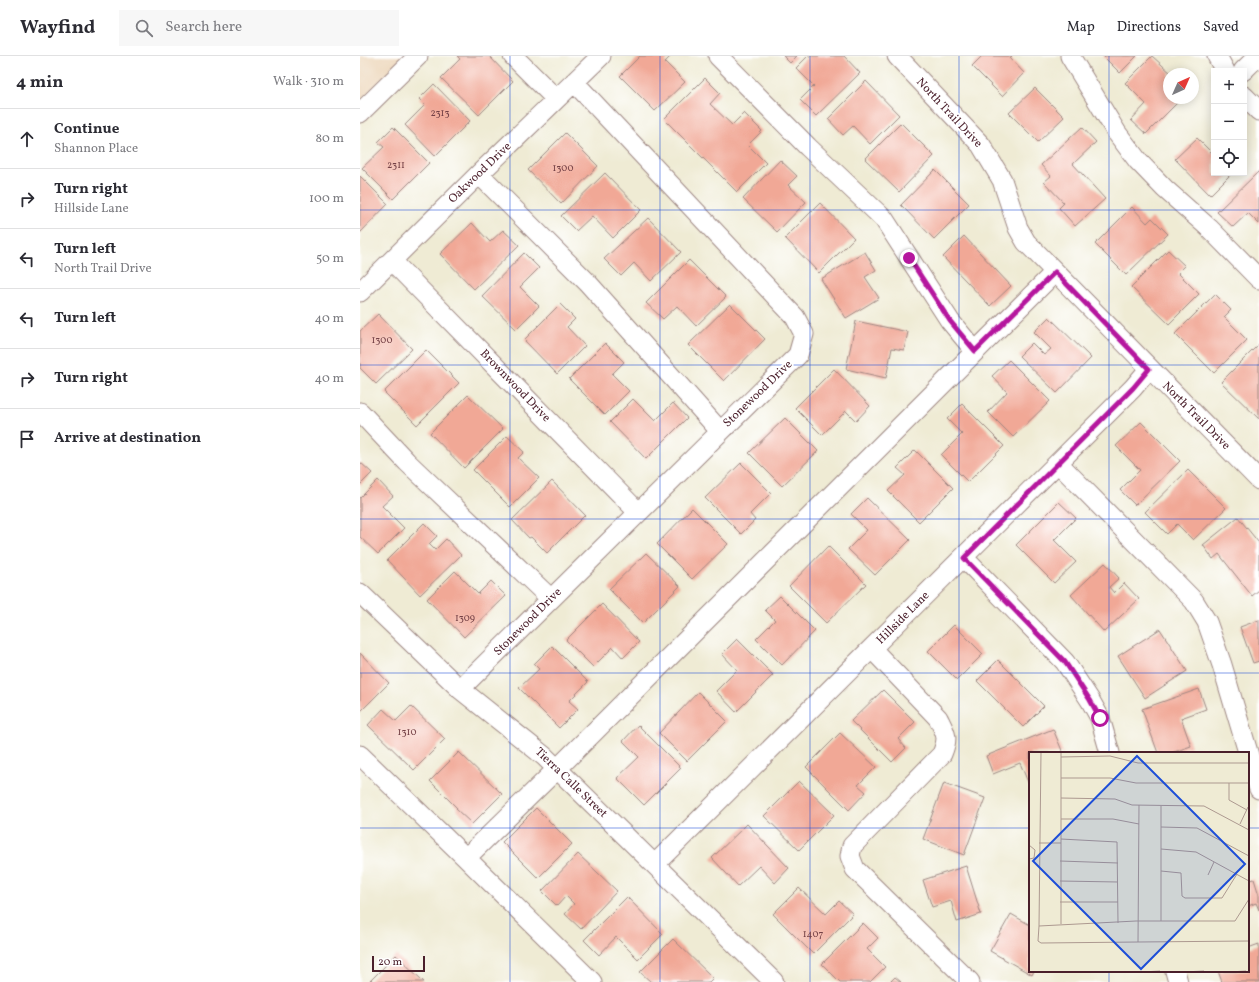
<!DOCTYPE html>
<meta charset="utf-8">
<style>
:root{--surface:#fff;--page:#f7f7f7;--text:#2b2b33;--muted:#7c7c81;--line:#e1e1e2}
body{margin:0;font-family:Vollkorn,serif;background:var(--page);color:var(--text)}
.controls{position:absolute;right:12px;top:12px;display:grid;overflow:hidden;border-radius:0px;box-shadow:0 2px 10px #0003}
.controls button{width:36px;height:36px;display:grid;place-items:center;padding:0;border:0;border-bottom:1px solid var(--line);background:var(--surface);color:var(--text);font:20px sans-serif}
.compass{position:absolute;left:803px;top:12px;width:36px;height:36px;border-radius:50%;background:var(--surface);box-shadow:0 2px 10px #0003;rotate:45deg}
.scale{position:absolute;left:12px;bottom:10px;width:53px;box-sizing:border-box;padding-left:4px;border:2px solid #4a1f2b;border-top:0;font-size:11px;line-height:14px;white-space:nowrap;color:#4a1f2b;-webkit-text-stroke:3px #fff;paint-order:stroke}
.stop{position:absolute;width:12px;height:12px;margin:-9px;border:3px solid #b5179e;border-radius:50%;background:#fff}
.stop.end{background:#b5179e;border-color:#fff;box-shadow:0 1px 4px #0008}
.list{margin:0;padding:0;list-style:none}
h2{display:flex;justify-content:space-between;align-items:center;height:52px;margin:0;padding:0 16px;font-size:17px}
h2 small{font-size:13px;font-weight:400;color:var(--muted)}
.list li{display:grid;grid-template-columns:26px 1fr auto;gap:12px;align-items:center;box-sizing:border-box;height:60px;padding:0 16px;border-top:1px solid var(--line)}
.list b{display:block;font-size:15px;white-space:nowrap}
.list p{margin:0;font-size:13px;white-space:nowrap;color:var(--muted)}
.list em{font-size:13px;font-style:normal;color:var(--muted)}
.icon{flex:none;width:22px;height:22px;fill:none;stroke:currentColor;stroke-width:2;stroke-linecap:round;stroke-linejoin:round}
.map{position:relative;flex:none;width:899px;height:926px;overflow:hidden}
header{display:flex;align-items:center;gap:24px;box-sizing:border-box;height:56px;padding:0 20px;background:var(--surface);border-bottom:1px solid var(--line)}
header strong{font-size:19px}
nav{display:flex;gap:22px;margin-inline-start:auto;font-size:14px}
.search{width:280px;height:36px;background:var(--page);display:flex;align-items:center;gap:10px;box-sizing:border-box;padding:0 14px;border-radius:0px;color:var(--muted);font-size:15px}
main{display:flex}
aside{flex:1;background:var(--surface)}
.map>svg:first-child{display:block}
.built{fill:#edd7bb}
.building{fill:#f1a896}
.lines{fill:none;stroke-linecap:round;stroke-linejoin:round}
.minor-casing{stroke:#9c8580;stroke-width:21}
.minor{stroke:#fff;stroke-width:19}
.route{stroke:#b5179e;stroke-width:5}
.grid{fill:none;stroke:#1d4ed8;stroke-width:1;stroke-opacity:0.55}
.labels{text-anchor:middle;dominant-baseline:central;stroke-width:4;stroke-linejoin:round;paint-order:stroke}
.number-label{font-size:10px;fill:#744146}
.street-label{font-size:12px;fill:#4a1f2b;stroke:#fff}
.inset-road{fill:none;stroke:#ad9990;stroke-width:1}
.view{fill:#1d4ed8;fill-opacity:0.15;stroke:#1d4ed8;stroke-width:2}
.inset-edge{fill:none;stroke:#4a1f2b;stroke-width:2}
</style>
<header>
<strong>Wayfind</strong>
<div class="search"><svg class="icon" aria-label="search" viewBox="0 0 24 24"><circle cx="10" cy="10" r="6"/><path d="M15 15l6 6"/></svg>Search here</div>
<nav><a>Map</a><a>Directions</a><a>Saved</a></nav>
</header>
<main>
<aside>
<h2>4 min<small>Walk · 310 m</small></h2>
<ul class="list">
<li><svg class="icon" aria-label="ahead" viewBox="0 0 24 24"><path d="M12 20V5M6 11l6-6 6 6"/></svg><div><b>Continue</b><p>Shannon Place</p></div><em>80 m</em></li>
<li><svg class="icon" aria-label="right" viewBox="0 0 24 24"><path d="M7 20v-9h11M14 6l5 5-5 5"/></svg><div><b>Turn right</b><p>Hillside Lane</p></div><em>100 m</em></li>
<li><svg class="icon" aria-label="left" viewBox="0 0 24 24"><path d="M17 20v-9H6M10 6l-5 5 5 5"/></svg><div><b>Turn left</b><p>North Trail Drive</p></div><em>50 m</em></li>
<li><svg class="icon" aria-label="left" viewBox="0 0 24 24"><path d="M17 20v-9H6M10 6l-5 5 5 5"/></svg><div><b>Turn left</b></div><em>40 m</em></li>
<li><svg class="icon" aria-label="right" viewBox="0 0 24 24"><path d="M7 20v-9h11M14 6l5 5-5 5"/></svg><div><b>Turn right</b></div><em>40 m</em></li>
<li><svg class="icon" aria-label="arrive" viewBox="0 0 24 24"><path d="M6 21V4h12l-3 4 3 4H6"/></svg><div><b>Arrive at destination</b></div></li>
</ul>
</aside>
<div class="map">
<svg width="899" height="926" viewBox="0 0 899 926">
<rect width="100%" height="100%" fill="#fff"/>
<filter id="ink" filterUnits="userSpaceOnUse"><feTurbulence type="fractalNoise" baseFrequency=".025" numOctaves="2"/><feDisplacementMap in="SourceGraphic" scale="8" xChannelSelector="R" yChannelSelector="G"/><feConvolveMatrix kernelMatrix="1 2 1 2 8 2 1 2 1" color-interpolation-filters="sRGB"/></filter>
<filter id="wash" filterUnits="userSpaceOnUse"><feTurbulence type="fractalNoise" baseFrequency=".012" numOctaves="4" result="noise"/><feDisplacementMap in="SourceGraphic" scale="16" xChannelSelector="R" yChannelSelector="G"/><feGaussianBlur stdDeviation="0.9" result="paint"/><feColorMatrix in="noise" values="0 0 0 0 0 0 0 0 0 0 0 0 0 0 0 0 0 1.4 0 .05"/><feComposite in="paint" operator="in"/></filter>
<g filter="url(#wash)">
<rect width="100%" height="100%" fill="#efebd4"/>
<path class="built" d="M0 0H46L0 45Z"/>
<g id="blocks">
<path class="building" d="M97 0H129L153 25 119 59 81 22 100 3Z
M280 0H311L305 6 325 26 295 55 260 20Z
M423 0H437L430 7Z
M448 0H484L500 17 456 60 440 44 454 30 436 12Z
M622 0H652L650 2 664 17 642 40 612 10Z
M743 0H777L760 17Z
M792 0 812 18H809V42H822L786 78 771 64 786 48 765 27Z
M345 22 360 37 350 48 372 69 384 57 402 75 388 89 406 107 377 136 304 63Z
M506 25 539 59 510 88 493 70 483 79 468 63Z
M74 28 110 65 75 100 45 69 65 49 59 43Z
M675 32 704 61 678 86 649 57Z
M541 67 574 100 539 136 505 103Z
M33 71 69 107 33 143 2 112 24 91 18 86Z
M722 71 736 86 713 108 745 143 715 170 699 152 704 147 684 126 691 120 681 109Z
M205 77 238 110 201 148 168 114Z
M837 82 852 97 854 95V117H872L850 139 815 103Z
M420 104 437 120 428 129 446 146 417 176 383 143Z
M575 114 609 148 574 183 541 149Z
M899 115V168L888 157 873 171 857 156Z
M245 117 281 154 253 182 232 160 216 175 201 160Z
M0 120 28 148 0 177Z
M460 147 494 182 459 217 425 182Z
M772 151 787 167 792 162 808 178 766 219 735 188Z
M288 162 321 196 291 225 274 207 261 220 244 203Z
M112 167 130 186 143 174 159 189 114 233 80 198Z
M604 180 651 230 630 250 583 201Z
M808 194 825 210 818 217 839 238 809 268 771 231Z
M505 196 516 214 505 221 519 242 486 262 461 223Z
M164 197 179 212 160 231 179 250 156 273 122 240Z
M329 204 366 241 336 270 317 250 303 263 286 247Z
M855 238 871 254 864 261 887 284 854 317 815 278Z
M200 248 215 263 207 271 225 290 197 318 164 284Z
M370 248 405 283 364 325 328 289Z
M18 258 52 293 16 328 0 312V275Z
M689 261 731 302 697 337 659 300 672 287 684 299 691 293 674 276Z
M496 265 548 276 544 294 532 292 526 322 486 313Z
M245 287 264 306 252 318 269 335 245 359 209 323Z
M899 288V363L861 326Z
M66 294 99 327 57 369 24 336Z
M649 304 690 345 653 381 628 356 647 336 632 320Z
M474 313 510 350 496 365 486 355 462 379 435 352Z
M108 339 143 373 104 412 70 377Z
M273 343 295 365 313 347 327 362 286 403 250 366Z
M602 348 644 390 608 426 581 399 602 378 587 363Z
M425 362 458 395 422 430 389 397Z
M781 366 820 405 775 449 760 434 780 414 756 390Z
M147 380 164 396 158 402 179 422 150 451 113 414Z
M555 394 593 432 559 466 528 435 545 419 537 412Z
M0 406 12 417 0 429Z
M381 407 411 437 390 458 395 464 381 478 345 442Z
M828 414 866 452 833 484 817 468 807 478 785 456Z
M18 424 33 440 22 450 44 472 18 498 0 481V442Z
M192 425 225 459 187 497 171 481 169 482 152 464Z
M507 442 550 484 515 519 488 493 507 474 491 458Z
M699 446 716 462 694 484 716 506 694 527 656 489Z
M332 452 368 488 332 523 297 488Z
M878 461 899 487V534L892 540 859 498 853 503 843 489Z
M64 467 77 480 69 488 75 494 86 483 101 499 60 539 27 504Z
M468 490 506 528 466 567 429 530Z
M286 497 320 530 283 567 249 533Z
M745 507 759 522 749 531 754 537 764 527 779 543 744 576 711 539Z
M95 515 118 538 131 525 146 540 104 581 67 543Z
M420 540 455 575 422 609 396 583 415 564 405 554Z
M242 548 279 586 263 602 253 591 233 611 206 584Z
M899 564V605L893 607 880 571Z
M594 569 623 598 597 624 568 595Z
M800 573 827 615 785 642 758 600Z
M377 583 413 619 376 656 356 635 377 614 362 598Z
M192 590 228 626 209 645 218 653 199 672 159 632 179 613 174 608Z
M0 597 29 627 0 656Z
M638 604 684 650 663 671 617 625Z
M839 633 846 653 821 662 831 690 811 697H798L782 653Z
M523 634 555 666 538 683 546 692 532 706 491 665Z
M338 636 367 665 327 705 299 677Z
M51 650 85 683 54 714 8 669 23 653 36 665Z
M278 669 321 712 284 749 257 722 279 701 263 685Z
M693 673 703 697H670V731L660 707 633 718 626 700Z
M480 677 516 711 498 729 506 736 489 754 446 711Z
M99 696 142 738 112 768 96 753 97 752 70 725Z
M439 725 474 759 439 794 404 760Z
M584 727 625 742 604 799 563 783Z
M176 752 212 788 178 822 142 786Z
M387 768 429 812 415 827 399 810 378 830 352 802Z
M218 798 257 835 221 873 205 858 214 848 206 840 197 850 182 835Z
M606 810 621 858 597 866 591 845 572 851 563 824Z
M894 823 899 839V854L896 847 888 850V825Z
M439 832 466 858 479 845 493 858 453 898 413 858Z
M267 841 303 878 278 903 256 881 239 899 224 884Z
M651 858 670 869V915H674L672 919 630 895Z
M503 867 518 882 507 893 525 911 510 926H480L462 908Z
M313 883 353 922 349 926H291L280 916Z
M899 888V926H862L858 915H888V892Z
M36 899 64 926H9Z
M535 921 541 926H530Z"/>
</g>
</g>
<g filter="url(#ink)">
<use href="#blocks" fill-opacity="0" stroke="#9c8580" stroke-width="1"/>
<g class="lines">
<g class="minor-casing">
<path id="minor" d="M153 0 196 43
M358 0 448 91 524 163 590 265 615 295
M537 0 621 89 642 124 658 172 666 186 899 424
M710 0 757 77 778 105 805 133 849 172 899 223
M857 0 865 15
M883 15 898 0
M884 40 899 55
M0 57 58 0
M119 118 227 226 360 375
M32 205 278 456
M0 236 119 118 241 0
M0 356 47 406 191 543
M698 407 834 545 847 566 862 609 899 733
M604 502 705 606 730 644 740 662 750 697
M0 537 100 633 184 700 414 926
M512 593 578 662C586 678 589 681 582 698L492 790 490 800 495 813 610 926
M100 633 438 299 444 278 435 261 214 26
M0 699 106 802 197 713 695 216
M106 802 232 926
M295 808 773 332 789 313
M815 915 818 926"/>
</g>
<use href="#minor" class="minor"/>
</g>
</g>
<g class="lines" filter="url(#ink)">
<path class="route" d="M549 202 590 265 615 295 695 216 789 313 773 332 604 502 705 606 730 644 740 662"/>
</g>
<path class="grid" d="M150 0V926M300 0V926M450 0V926M599 0V926M749 0V697M0 154H899M0 309H899M0 463H899M0 617H899M0 772H670M888 772H899M749 915V926"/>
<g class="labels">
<g class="number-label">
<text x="80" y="57">2313</text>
<text x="36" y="109">2311</text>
<text x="203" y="112">1300</text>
<text x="22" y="284">1300</text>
<text x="105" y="562">1309</text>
<text x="47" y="676">1310</text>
<text x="453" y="878">1407</text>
</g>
<g class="street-label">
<text transform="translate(589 57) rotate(47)">North Trail Drive</text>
<text transform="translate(120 117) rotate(-44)">Oakwood Drive</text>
<text transform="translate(155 330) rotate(46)">Brownwood Drive</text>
<text transform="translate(398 338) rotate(-44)">Stonewood Drive</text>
<text transform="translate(836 360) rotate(45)">North Trail Drive</text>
<text transform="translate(543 562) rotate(-45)">Hillside Lane</text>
<text transform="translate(168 566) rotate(-45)">Stonewood Drive</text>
<text transform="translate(211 727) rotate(44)">Tierra Calle Street</text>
</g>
</g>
<g transform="translate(669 696)">
<rect width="220" height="220" fill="#efebd4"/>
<path class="inset-road" d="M12 0 10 174 107 169H206L220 147M32 5 81 4 109 11H220M32 26H81L107 31H220M200 31V48L218 58M32 46 86 47 103 53 175 54 220 78M132 54V169M32 67H84L110 72M211 72 219 55M132 75 168 76 220 104M32 87 88 90 89 171M10 91H32M0 93 6 98 5 106 0 107M132 97 167 100 220 129M31 109 89 111M132 119 152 121 153 144 156 146H193L208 122M179 123 185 110M31 129 89 130M31 150H89M32 172V0M10 174 9 189 12 191 109 190 110 53M109 190 220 189M113 220 131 219M154 220 175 219M200 220 217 219"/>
<path class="view" d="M108 4 216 112 112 217 4 109Z"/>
<rect width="220" height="220" class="inset-edge"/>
</g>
</svg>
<div class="controls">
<button>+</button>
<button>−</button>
<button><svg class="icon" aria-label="locate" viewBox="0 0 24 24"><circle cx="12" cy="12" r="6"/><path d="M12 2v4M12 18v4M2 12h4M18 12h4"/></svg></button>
</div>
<svg class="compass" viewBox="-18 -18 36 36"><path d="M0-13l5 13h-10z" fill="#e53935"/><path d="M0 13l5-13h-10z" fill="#7c7c81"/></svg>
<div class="scale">20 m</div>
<div class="stop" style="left:740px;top:662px"></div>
<div class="stop end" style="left:549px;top:202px"></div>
</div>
</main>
